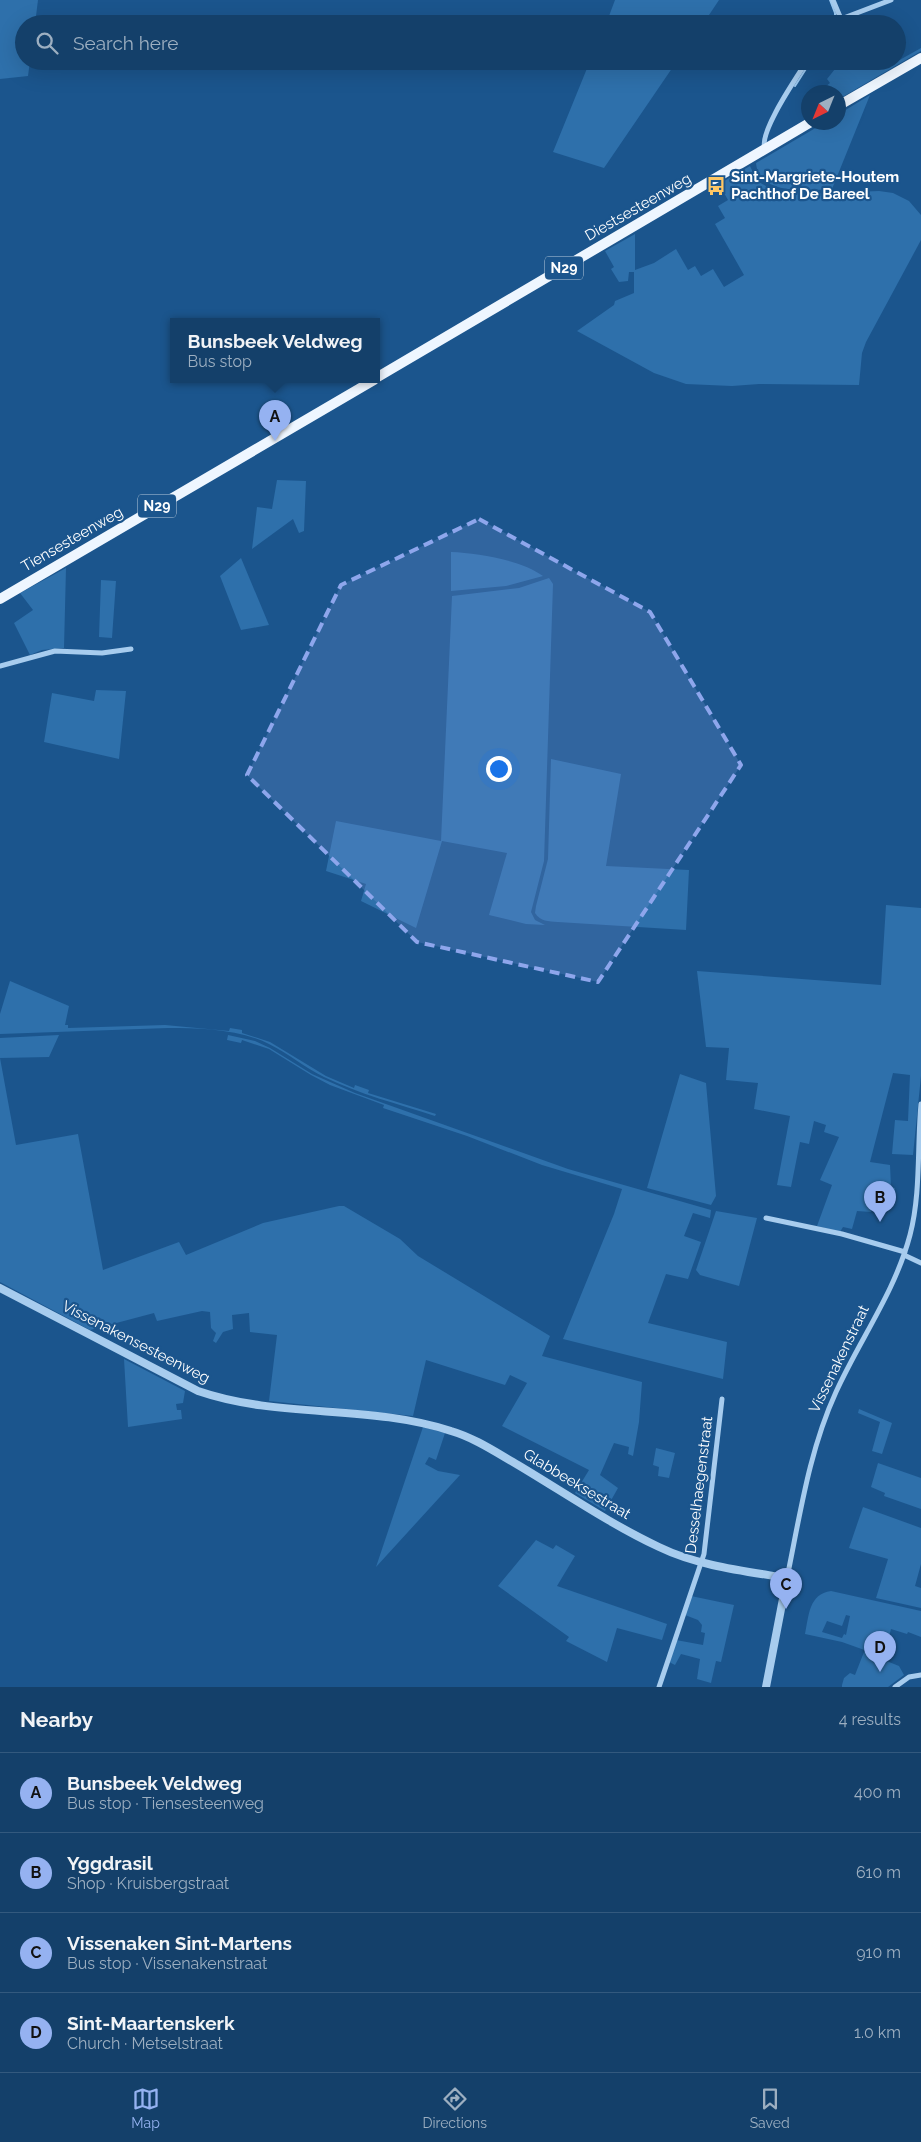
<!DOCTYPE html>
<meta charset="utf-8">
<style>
:root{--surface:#14406a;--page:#214b72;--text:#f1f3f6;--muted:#9dafc1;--line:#33597e;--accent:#95b2f1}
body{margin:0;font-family:Raleway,sans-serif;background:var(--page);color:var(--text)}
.compass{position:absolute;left:801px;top:85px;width:45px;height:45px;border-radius:50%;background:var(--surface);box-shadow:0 5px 20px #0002;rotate:223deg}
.you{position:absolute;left:498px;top:768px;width:18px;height:18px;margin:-12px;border:4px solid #fff;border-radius:50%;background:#1a73e8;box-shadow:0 0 0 8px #1a73e833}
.badge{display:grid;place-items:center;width:32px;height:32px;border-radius:50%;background:var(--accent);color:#111;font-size:16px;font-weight:700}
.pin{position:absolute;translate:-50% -41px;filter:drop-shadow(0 1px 2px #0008)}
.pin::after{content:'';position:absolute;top:26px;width:18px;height:15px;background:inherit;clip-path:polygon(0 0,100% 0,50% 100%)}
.popup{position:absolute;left:170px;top:318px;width:210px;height:65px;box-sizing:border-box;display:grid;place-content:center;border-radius:0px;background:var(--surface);filter:drop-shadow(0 1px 4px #0005);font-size:16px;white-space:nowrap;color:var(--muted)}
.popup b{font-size:19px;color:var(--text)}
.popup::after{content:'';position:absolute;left:50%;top:100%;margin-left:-10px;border:10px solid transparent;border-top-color:var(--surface)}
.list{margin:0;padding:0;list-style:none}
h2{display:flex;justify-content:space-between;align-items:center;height:65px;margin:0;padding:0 20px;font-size:21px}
h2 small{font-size:16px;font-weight:400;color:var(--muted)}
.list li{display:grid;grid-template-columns:32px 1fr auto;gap:15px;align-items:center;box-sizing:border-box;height:80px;padding:0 20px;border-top:1px solid var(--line)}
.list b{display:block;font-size:19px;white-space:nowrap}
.list p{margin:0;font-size:16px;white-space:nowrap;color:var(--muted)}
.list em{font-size:16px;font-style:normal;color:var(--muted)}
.icon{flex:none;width:28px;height:28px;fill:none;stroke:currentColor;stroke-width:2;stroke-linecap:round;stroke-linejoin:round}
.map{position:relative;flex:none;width:921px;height:1687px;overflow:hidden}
.search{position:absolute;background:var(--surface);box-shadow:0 5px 20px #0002;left:15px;right:15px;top:15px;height:55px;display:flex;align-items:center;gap:12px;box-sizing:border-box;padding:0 18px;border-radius:28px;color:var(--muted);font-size:19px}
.sheet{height:385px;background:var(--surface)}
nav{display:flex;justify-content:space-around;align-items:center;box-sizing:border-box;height:70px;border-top:1px solid var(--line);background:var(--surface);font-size:14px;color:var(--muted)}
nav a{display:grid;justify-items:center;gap:2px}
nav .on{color:var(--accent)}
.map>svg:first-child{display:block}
.green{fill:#2e70ab;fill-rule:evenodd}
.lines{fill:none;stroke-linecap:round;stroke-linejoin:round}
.stream{stroke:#9ac8f0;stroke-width:2}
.minor{stroke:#a7ccee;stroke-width:5}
.tertiary{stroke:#a7ccee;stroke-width:8}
.primary{stroke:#eef6ff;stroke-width:10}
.marked{fill:#8ea6ec;fill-opacity:0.2;stroke:#8ea6ec;stroke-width:4;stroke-dasharray:10 6;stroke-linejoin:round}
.labels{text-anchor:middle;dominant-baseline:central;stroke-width:4.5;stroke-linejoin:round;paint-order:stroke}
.shield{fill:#1b558d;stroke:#bcd;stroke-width:1}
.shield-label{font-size:14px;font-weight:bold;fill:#fff}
.poi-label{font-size:15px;font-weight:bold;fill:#fff;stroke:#1b558d;text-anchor:start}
.street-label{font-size:15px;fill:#fff;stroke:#1b558d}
</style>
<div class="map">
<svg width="921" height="1687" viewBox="0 0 921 1687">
<rect width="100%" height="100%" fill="#1b558d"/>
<path class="green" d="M0 0H38L35 24H24V61H30L28 76 0 79Z
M615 0H719L703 24H606Z
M921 48V51L839 99 838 92H822L821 90 830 83 827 79 835 69 823 61 896 62Z
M590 61H677L604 168 553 152Z
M870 95 832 189C807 190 759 196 756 163L824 123 838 122 839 114Z
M750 166 757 181 771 189 804 194 879 191 893 193 909 201 921 215V240L866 342 862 353 859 385 759 384 732 386 686 384 654 373 577 331 614 305 615 301 634 293V272H629L628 281 619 282 611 269 614 267 605 251 635 234V270L654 263 676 249 688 270 695 266 701 276 713 269 724 287 744 275 715 224 725 218 718 206 728 200 719 184Z
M277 480 306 481 304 531 299 533 293 519 252 549 257 507 272 509Z
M451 552C478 553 521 560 543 576L506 586 451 591Z
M241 558 269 625 241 630 220 576Z
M66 568 64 648 42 650 30 655 14 623 33 610 20 593Z
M549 578 553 584 544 861 531 912 535 920 545 925 526 924 489 915 507 853 442 841 416 928 361 901 366 884 326 871 336 821 441 841 452 596 519 588Z
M101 580 116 581 112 638 99 637Z
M96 690 126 691 119 759 44 742 52 693 94 701Z
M551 759 621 774 606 866 689 870 686 930 558 922C548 921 541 922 535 913L536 906 548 859Z
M886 905 921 908V1076L913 1155 892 1154 895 1120 908 1121 910 1075 893 1073 870 1162 890 1165 891 1187 895 1188V1192L875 1190 871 1212 857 1211 852 1229 843 1227 840 1232 817 1226 832 1185 820 1180 839 1137 824 1132 826 1125 814 1121 809 1144 800 1142 791 1187 777 1185 790 1116 754 1109 758 1083 726 1080 729 1048 706 1047 697 971 881 985Z
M10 981 69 1006 65 1025H68V1028L165 1025 229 1031 230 1028 242 1030V1033L270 1042 326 1076 354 1088 355 1085 369 1090 368 1093 436 1114 435 1116C398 1104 359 1094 324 1077 305 1068 288 1053 269 1044 239 1029 200 1028 168 1028L0 1034V1014Z
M59 1035 49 1057 0 1058 16 1145 78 1134 103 1270 179 1242 186 1255 263 1223 339 1206H344L400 1239 418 1256 550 1336 542 1356 642 1382 639 1422 633 1456 628 1454 629 1447 614 1443 600 1475 618 1488 605 1511 575 1493 589 1470 502 1426 527 1383 510 1375 505 1385 426 1360 413 1416 269 1401 277 1335 250 1332 249 1313 232 1315 233 1329 223 1332 216 1343 213 1341 216 1333 211 1328 210 1312 202 1311 157 1321 154 1313 90 1330 0 1282V1038Z
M228 1035 255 1041 270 1048 312 1074 355 1093 568 1169 711 1210 710 1218 693 1213 684 1236 701 1242 688 1279 666 1274 648 1323 727 1342 723 1379 563 1339 614 1214 622 1189 542 1165 467 1136 383 1108 384 1105 330 1085 311 1075 269 1049 242 1040 241 1043 227 1040Z
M680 1074 706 1083 716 1196 711 1205 647 1188Z
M716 1211 757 1218 739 1286 700 1275 696 1270Z
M124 1359 185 1391 183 1403 176 1404 177 1410H181L182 1419 128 1427Z
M859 1409 892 1423 882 1454 872 1451 880 1422 858 1413Z
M423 1427 445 1433 436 1460 429 1457 425 1464 438 1471 460 1475 376 1567Z
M656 1448 675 1453 669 1478 658 1476 659 1467 653 1465Z
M878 1463 921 1478V1509L884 1496 885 1493 871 1487Z
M863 1507 921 1528V1564L915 1586 921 1588V1608L876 1598 888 1559 849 1548Z
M536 1540 553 1549 556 1545 575 1556 557 1586 667 1624 662 1640 617 1628 607 1662 566 1641 569 1637 498 1586Z
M831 1591 921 1611V1637L908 1632 907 1634 891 1629 884 1657 842 1642 805 1634C809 1615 809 1594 831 1591ZM846 1615 850 1616 846 1635 844 1634 842 1638 822 1632 827 1621 842 1626Z
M691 1596 734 1605 721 1662 716 1661 711 1683 697 1679 700 1659 681 1654 675 1665 669 1662 676 1640 703 1645 705 1633 701 1632 702 1625 698 1620 685 1615Z
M864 1652 899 1666 904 1675 888 1687H842V1685L844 1678 850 1673 855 1675Z"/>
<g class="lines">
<path class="stream" d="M830 0 835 13V19L831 24
M795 86 811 61"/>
<path class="minor" d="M833 0 841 19
M836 24 841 19 891 0
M765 149C758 133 797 77 807 61
M0 666 55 651 102 653 131 649
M766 1218 842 1234 905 1252
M904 1255 921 1263
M787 1578C800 1515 809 1451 836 1392 860 1339 895 1292 910 1235 921 1193 917 1147 921 1104
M659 1687 704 1554 722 1399
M895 1687 909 1677 921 1675"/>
<path class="tertiary" d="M0 1288 198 1391C279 1419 369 1404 451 1431 475 1438 497 1453 518 1465 565 1493 610 1524 659 1547 698 1566 744 1571 787 1578L766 1687"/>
<path class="primary" d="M838 106 921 58
M376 378 811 122
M0 599 374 380"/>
</g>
<path class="marked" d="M479 519 650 612 741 765 598 982 417 942 247 775 341 585Z"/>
<defs>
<g id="bus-bare" transform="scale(1.5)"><path d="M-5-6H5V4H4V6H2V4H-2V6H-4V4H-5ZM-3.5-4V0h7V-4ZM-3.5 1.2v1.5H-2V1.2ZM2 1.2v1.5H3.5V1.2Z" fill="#ffc764" stroke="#1b558d" stroke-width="2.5" paint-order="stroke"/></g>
</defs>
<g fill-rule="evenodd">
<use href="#bus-bare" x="716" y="186"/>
</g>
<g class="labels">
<g class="shield">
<rect x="545" y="256.5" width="38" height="23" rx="4"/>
<rect x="138" y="494.5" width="38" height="23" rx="4"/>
</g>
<g class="shield-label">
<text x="564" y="268">N29</text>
<text x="157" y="506">N29</text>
</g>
<g class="poi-label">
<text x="731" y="177">Sint-Margriete-Houtem<tspan x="731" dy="17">Pachthof De Bareel</tspan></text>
</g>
<g class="street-label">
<text transform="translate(638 207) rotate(-30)">Diestsesteenweg</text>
<text transform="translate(72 539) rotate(-30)">Tiensesteenweg</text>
<text transform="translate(136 1342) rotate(27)">Vissenakensesteenweg</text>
<text transform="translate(839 1359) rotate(-64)">Vissenakenstraat</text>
<text transform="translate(577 1484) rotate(31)">Glabbeeksestraat</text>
<text transform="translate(699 1485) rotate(-83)">Desselhaegenstraat</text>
</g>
</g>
</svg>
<svg class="compass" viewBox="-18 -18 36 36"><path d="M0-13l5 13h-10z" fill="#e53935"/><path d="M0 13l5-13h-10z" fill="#9dafc1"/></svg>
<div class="you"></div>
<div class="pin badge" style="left:275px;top:441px">A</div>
<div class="popup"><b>Bunsbeek Veldweg</b>Bus stop</div>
<div class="pin badge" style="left:880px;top:1222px">B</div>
<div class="pin badge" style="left:786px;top:1609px">C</div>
<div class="pin badge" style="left:880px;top:1672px">D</div>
<div class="search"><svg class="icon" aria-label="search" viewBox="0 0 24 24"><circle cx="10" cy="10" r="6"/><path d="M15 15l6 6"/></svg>Search here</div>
</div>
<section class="sheet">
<h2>Nearby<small>4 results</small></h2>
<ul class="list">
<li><span class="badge">A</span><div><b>Bunsbeek Veldweg</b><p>Bus stop · Tiensesteenweg</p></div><em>400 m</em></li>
<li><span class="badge">B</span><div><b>Yggdrasil</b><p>Shop · Kruisbergstraat</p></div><em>610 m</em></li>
<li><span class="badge">C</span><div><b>Vissenaken Sint-Martens</b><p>Bus stop · Vissenakenstraat</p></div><em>910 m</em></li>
<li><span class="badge">D</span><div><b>Sint-Maartenskerk</b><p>Church · Metselstraat</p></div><em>1.0 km</em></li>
</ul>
</section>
<nav>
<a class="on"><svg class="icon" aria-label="map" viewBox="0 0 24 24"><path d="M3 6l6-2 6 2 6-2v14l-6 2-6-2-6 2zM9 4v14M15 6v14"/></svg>Map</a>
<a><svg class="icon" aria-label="directions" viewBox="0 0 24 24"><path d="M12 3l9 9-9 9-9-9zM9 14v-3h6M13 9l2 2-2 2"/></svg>Directions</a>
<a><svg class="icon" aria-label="saved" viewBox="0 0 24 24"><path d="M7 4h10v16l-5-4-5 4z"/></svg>Saved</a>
</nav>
